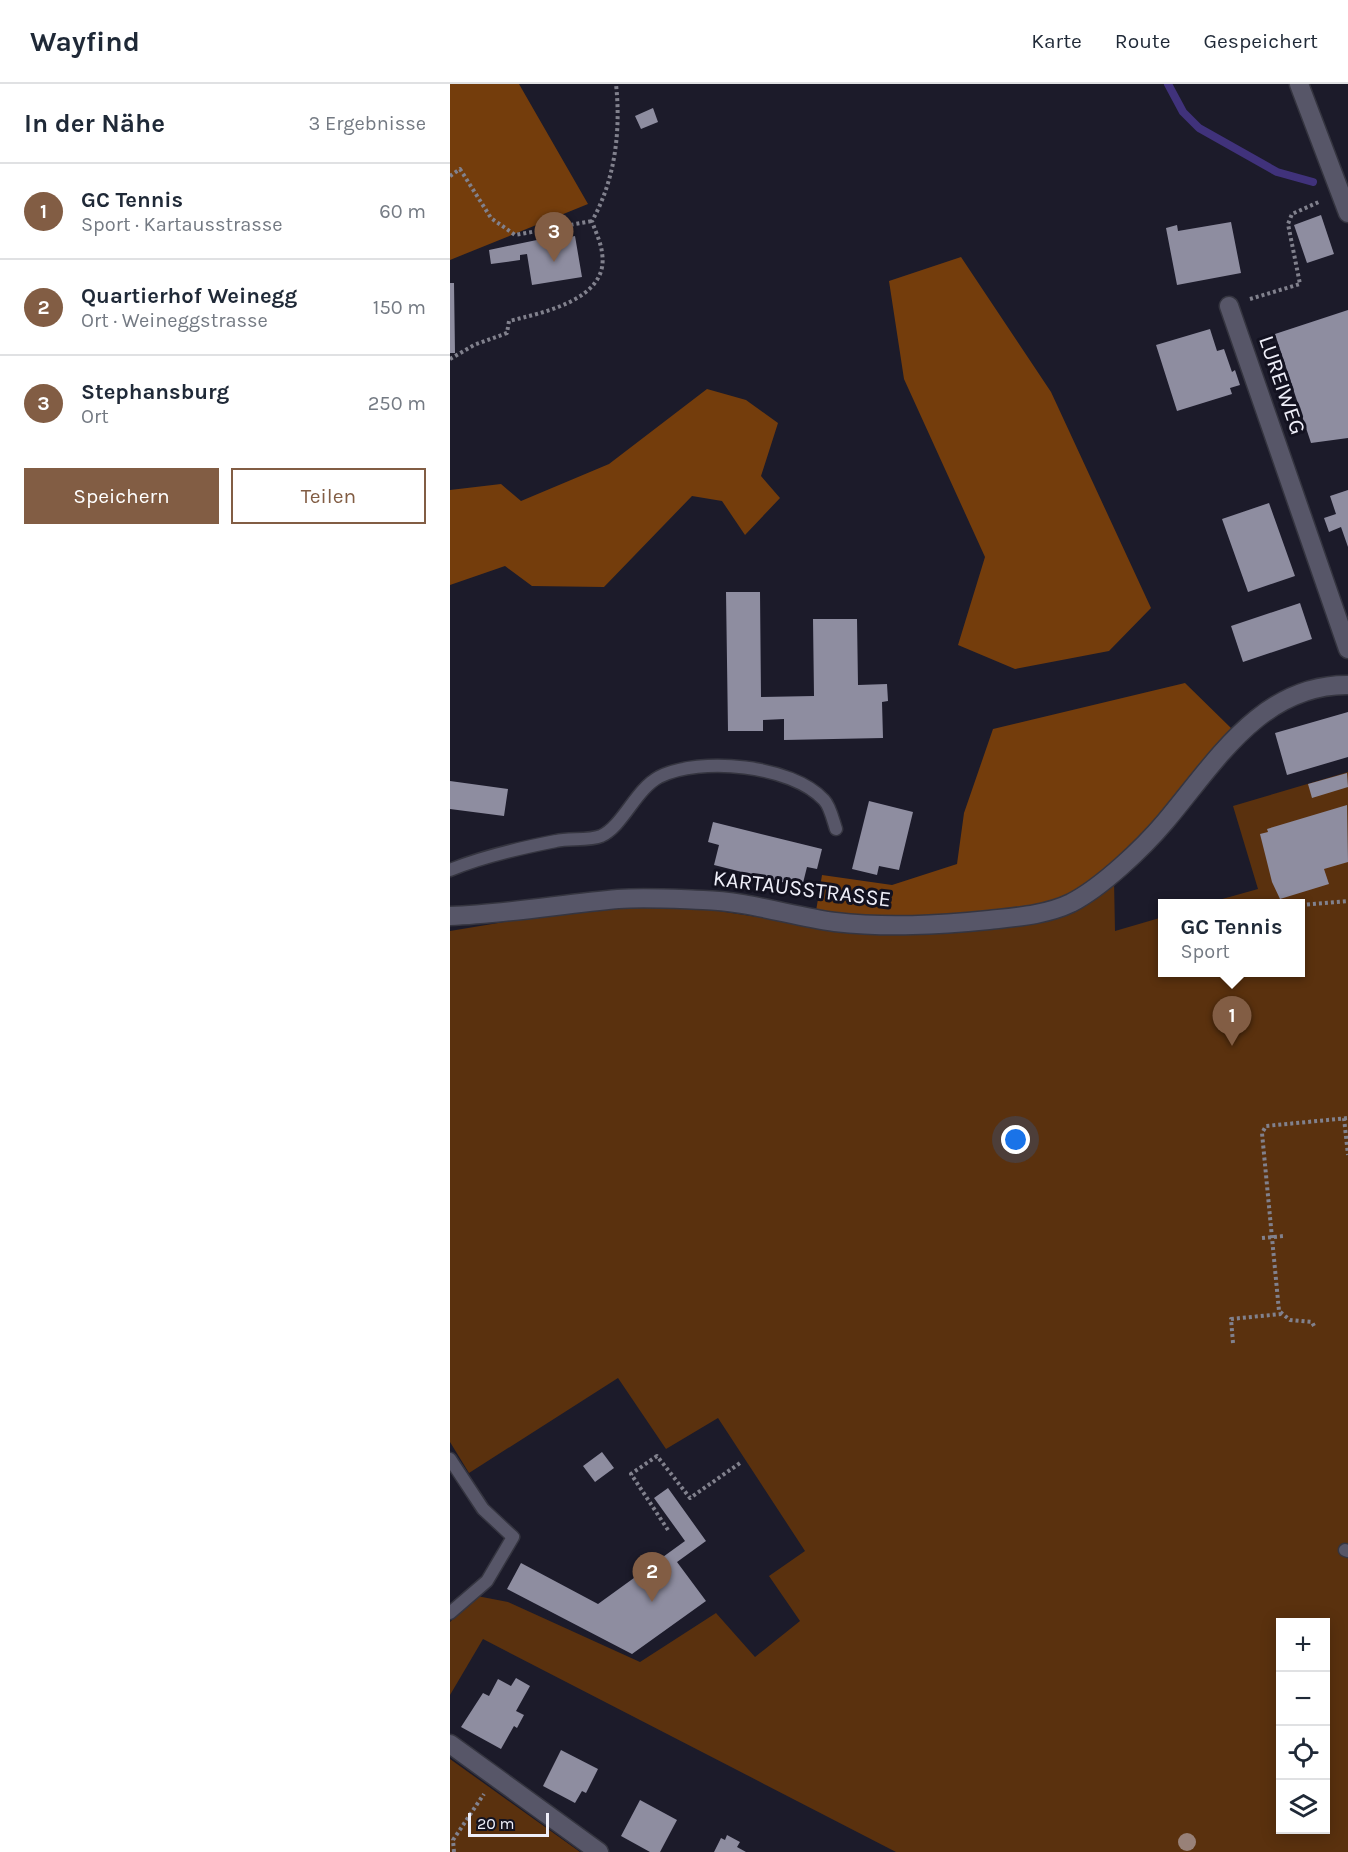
<!DOCTYPE html>
<html lang="de">
<meta charset="utf-8">
<style>
:root{--surface:#fff;--page:#f2f2f3;--text:#1f2937;--muted:#747a83;--line:#e0e1e3;--accent:#825d44}
body{margin:0;font-family:Karla,sans-serif;background:var(--page);color:var(--text)}
.controls{position:absolute;right:18px;bottom:18px;display:grid;overflow:hidden;border-radius:0px;box-shadow:0 3px 15px #0003}
.controls button{width:54px;height:54px;display:grid;place-items:center;padding:0;border:0;border-bottom:2px solid var(--line);background:var(--surface);color:var(--text);font:30px sans-serif}
.scale{position:absolute;left:18px;bottom:15px;width:81px;box-sizing:border-box;padding-left:6px;border:3px solid #efeff9;border-top:0;font-size:16px;line-height:21px;white-space:nowrap;color:#efeff9;-webkit-text-stroke:4px #131220;paint-order:stroke}
.you{position:absolute;left:566px;top:1056px;width:21px;height:21px;margin:-15px;border:4px solid #fff;border-radius:50%;background:#1a73e8;box-shadow:0 0 0 9px #1a73e833}
.badge{display:grid;place-items:center;width:39px;height:39px;border-radius:50%;background:var(--accent);color:#fff;font-size:20px;font-weight:700}
.pin{position:absolute;translate:-50% -50px;filter:drop-shadow(0 2px 3px #0008)}
.pin::after{content:'';position:absolute;top:32px;width:21px;height:18px;background:inherit;clip-path:polygon(0 0,100% 0,50% 100%)}
.popup{position:absolute;left:708px;top:815px;width:147px;height:78px;box-sizing:border-box;display:grid;place-content:center;border-radius:0px;background:var(--surface);filter:drop-shadow(0 2px 4px #0005);font-size:20px;white-space:nowrap;color:var(--muted)}
.popup b{font-size:22px;color:var(--text)}
.popup::after{content:'';position:absolute;left:50%;top:100%;margin-left:-12px;border:12px solid transparent;border-top-color:var(--surface)}
.list{margin:0;padding:0;list-style:none}
h2{display:flex;justify-content:space-between;align-items:center;height:78px;margin:0;padding:0 24px;font-size:26px}
h2 small{font-size:20px;font-weight:400;color:var(--muted)}
.list li{display:grid;grid-template-columns:39px 1fr auto;gap:18px;align-items:center;box-sizing:border-box;height:96px;padding:0 24px;border-top:2px solid var(--line)}
.list b{display:block;font-size:22px;white-space:nowrap}
.list p{margin:0;font-size:20px;white-space:nowrap;color:var(--muted)}
.list em{font-size:20px;font-style:normal;color:var(--muted)}
.actions{display:flex;gap:12px;padding:18px 24px}
.actions a{flex:1;padding:14px 0;border:2px solid var(--accent);border-radius:0px;text-align:center;font-size:21px;color:var(--accent)}
.actions .main{background:var(--accent);color:#fff}
.icon{flex:none;width:33px;height:33px;fill:none;stroke:currentColor;stroke-width:2;stroke-linecap:round;stroke-linejoin:round}
.map{position:relative;flex:none;width:898px;height:1768px;overflow:hidden}
header{display:flex;align-items:center;gap:36px;box-sizing:border-box;height:84px;padding:0 30px;background:var(--surface);border-bottom:2px solid var(--line)}
header strong{font-size:28px}
nav{display:flex;gap:33px;margin-inline-start:auto;font-size:21px}
main{display:flex}
aside{flex:1;background:var(--surface)}
.map>svg:first-child{display:block}
.green{fill:#5a310e;fill-rule:evenodd}
.forest{fill:#743d0c}
.lines{fill:none;stroke-linecap:round;stroke-linejoin:round}
.stream{stroke:#40327b;stroke-width:8}
.building{fill:#8e8da0}
.lane-casing{stroke:#353540;stroke-width:15}
.street-casing{stroke:#353540;stroke-width:21}
.secondary-casing{stroke:#353540;stroke-width:21}
.path{stroke:#81818d;stroke-width:4;stroke-dasharray:3 3;stroke-linecap:butt}
.lane{stroke:#575668;stroke-width:12}
.street{stroke:#575668;stroke-width:18}
.secondary{stroke:#575668;stroke-width:18}
.tree{fill:#988178}
.labels{text-anchor:middle;dominant-baseline:central;stroke-width:6;stroke-linejoin:round;paint-order:stroke}
.street-label{font-size:22px;fill:#efeff9;stroke:#131220}
</style>
<header>
<strong>Wayfind</strong>
<nav><a>Karte</a><a>Route</a><a>Gespeichert</a></nav>
</header>
<main>
<aside>
<h2>In der Nähe<small>3 Ergebnisse</small></h2>
<ul class="list">
<li><span class="badge">1</span><div><b>GC Tennis</b><p>Sport · Kartausstrasse</p></div><em>60 m</em></li>
<li><span class="badge">2</span><div><b>Quartierhof Weinegg</b><p>Ort · Weineggstrasse</p></div><em>150 m</em></li>
<li><span class="badge">3</span><div><b>Stephansburg</b><p>Ort</p></div><em>250 m</em></li>
</ul>
<div class="actions"><a class="main">Speichern</a><a>Teilen</a></div>
</aside>
<div class="map">
<svg width="898" height="1768" viewBox="0 0 898 1768">
<rect width="100%" height="100%" fill="#1c1b2a"/>
<path class="green" d="M898 688V1768H446L33 1555 0 1611V1538L27 1512 58 1518 190 1578 266 1529 305 1573 350 1537 319 1492 355 1467 268 1334 216 1365 168 1294 19 1389 0 1358V847L84 833 177 822 256 825 393 846 500 849 576 841 623 827 664 796 665 847 713 833V888H851V820L758 819 808 805 783 722ZM830 1538H876V1746H830Z
M0 1675 130 1768H0Z"/>
<path class="forest" d="M0 0H69L138 120 0 176Z
M511 173 601 308 701 524 659 567 565 585 508 561 535 473 454 295 439 197Z
M257 305 296 316 328 339 311 392 330 414 295 451 272 417 242 412 154 503 82 502 55 482 0 501V406L51 400 71 417 159 380Z
M735 599 782 645C734 703 687 774 620 811 611 816 599 818 589 821 517 840 439 834 366 827L372 791 442 801 507 780 514 729 543 645Z"/>
<g class="lines">
<path class="stream" d="M718 0 733 28 749 44 827 88 863 98"/>
</g>
<path class="building" d="M203 24 208 38 191 45 185 32Z
M871 131 884 170 857 179 844 141Z
M781 138 791 189 727 201 716 144 727 141 728 147Z
M106 152 110 155 125 152 132 193 82 201 77 170 70 171V176L41 180 39 166Z
M0 199H4L5 269H0Z
M898 226V354L861 359 825 250Z
M760 245 767 267 774 265 782 288 785 286 790 301 780 304 782 310 727 327 706 261Z
M898 406V463L891 443 879 448 874 434 886 430 880 412Z
M819 419 845 492 798 508 772 435Z
M276 508H310L311 613 364 612 363 535H407L408 601 437 600 438 617 432 618 433 654 334 656V635L313 636V647H278Z
M850 519 862 555 793 578 781 542Z
M898 628V673L837 691 825 649Z
M897 689 898 703 862 714 858 700Z
M0 697 58 705 54 732 0 725Z
M419 717 463 728 449 786 429 782 427 791 402 785Z
M897 721 898 778 874 785 879 800 830 815 822 798 810 750 818 748 817 745Z
M263 738 372 765 367 785 357 783 352 803 264 781 269 761 258 758Z
M152 1368 164 1384 145 1398 133 1382Z
M218 1404 256 1457 227 1478 256 1517 182 1570 57 1505 71 1479 148 1520 235 1457 204 1414Z
M66 1594 80 1602 66 1627 74 1631 67 1644 64 1642 51 1665 11 1643 33 1609 39 1612 48 1595 61 1602Z
M111 1666 148 1685 136 1709 132 1707 125 1719 93 1702Z
M190 1716 227 1736 210 1768H200L171 1752Z
M277 1751 290 1758 287 1763 296 1768H264L271 1754 275 1756Z"/>
<g class="lines">
<g class="lane-casing">
<path id="lane" d="M0 786C34 772 70 764 106 757 119 754 139 757 151 752 173 742 185 706 209 693 250 672 342 681 374 716 380 722 383 736 386 745
M0 1375 33 1425 63 1453 37 1497 0 1529
M895 1466 898 1467"/>
</g>
<g class="street-casing">
<path id="street" d="M779 222 898 565
M0 832C56 830 112 820 168 815 196 813 225 815 253 816 297 817 341 832 385 838 437 844 488 841 539 836 566 833 596 831 621 819 652 803 693 764 715 738 765 679 811 600 898 601
M0 1660 149 1768"/>
</g>
<g class="secondary-casing">
<path id="secondary" d="M849 0 898 129"/>
</g>
<path class="path" d="M0 92 10 85 41 134 65 151 142 137
M800 215 850 200 838 140 842 130 871 117
M0 275 24 261 57 249 59 237C91 229 160 216 152 169 151 158 145 147 142 137 165 96 171 47 166 0
M851 821 898 817
M894 1034 898 1071
M812 1154 834 1152
M864 1242 862 1238 840 1236 829 1227 812 1049 816 1042 898 1034
M783 1259 781 1235 831 1230
M218 1446 181 1390 207 1372 240 1414 290 1379
M4 1768 3 1756 34 1710"/>
<use href="#lane" class="lane"/>
<use href="#street" class="street"/>
<use href="#secondary" class="secondary"/>
</g>
<circle class="tree" cx="737" cy="1758" r="9"/>
<g class="labels">
<g class="street-label">
<text transform="translate(832 301) rotate(71)">LUREIWEG</text>
<text transform="translate(352 805) rotate(7)">KARTAUSSTRASSE</text>
</g>
</g>
</svg>
<div class="controls">
<button>+</button>
<button>−</button>
<button><svg class="icon" aria-label="locate" viewBox="0 0 24 24"><circle cx="12" cy="12" r="6"/><path d="M12 2v4M12 18v4M2 12h4M18 12h4"/></svg></button>
<button><svg class="icon" aria-label="layers" viewBox="0 0 24 24"><path d="M12 4l9 5-9 5-9-5zM3 14l9 5 9-5"/></svg></button>
</div>
<div class="scale">20 m</div>
<div class="you"></div>
<div class="pin badge" style="left:782px;top:962px">1</div>
<div class="popup"><b>GC Tennis</b>Sport</div>
<div class="pin badge" style="left:202px;top:1518px">2</div>
<div class="pin badge" style="left:104px;top:178px">3</div>
</div>
</main>
